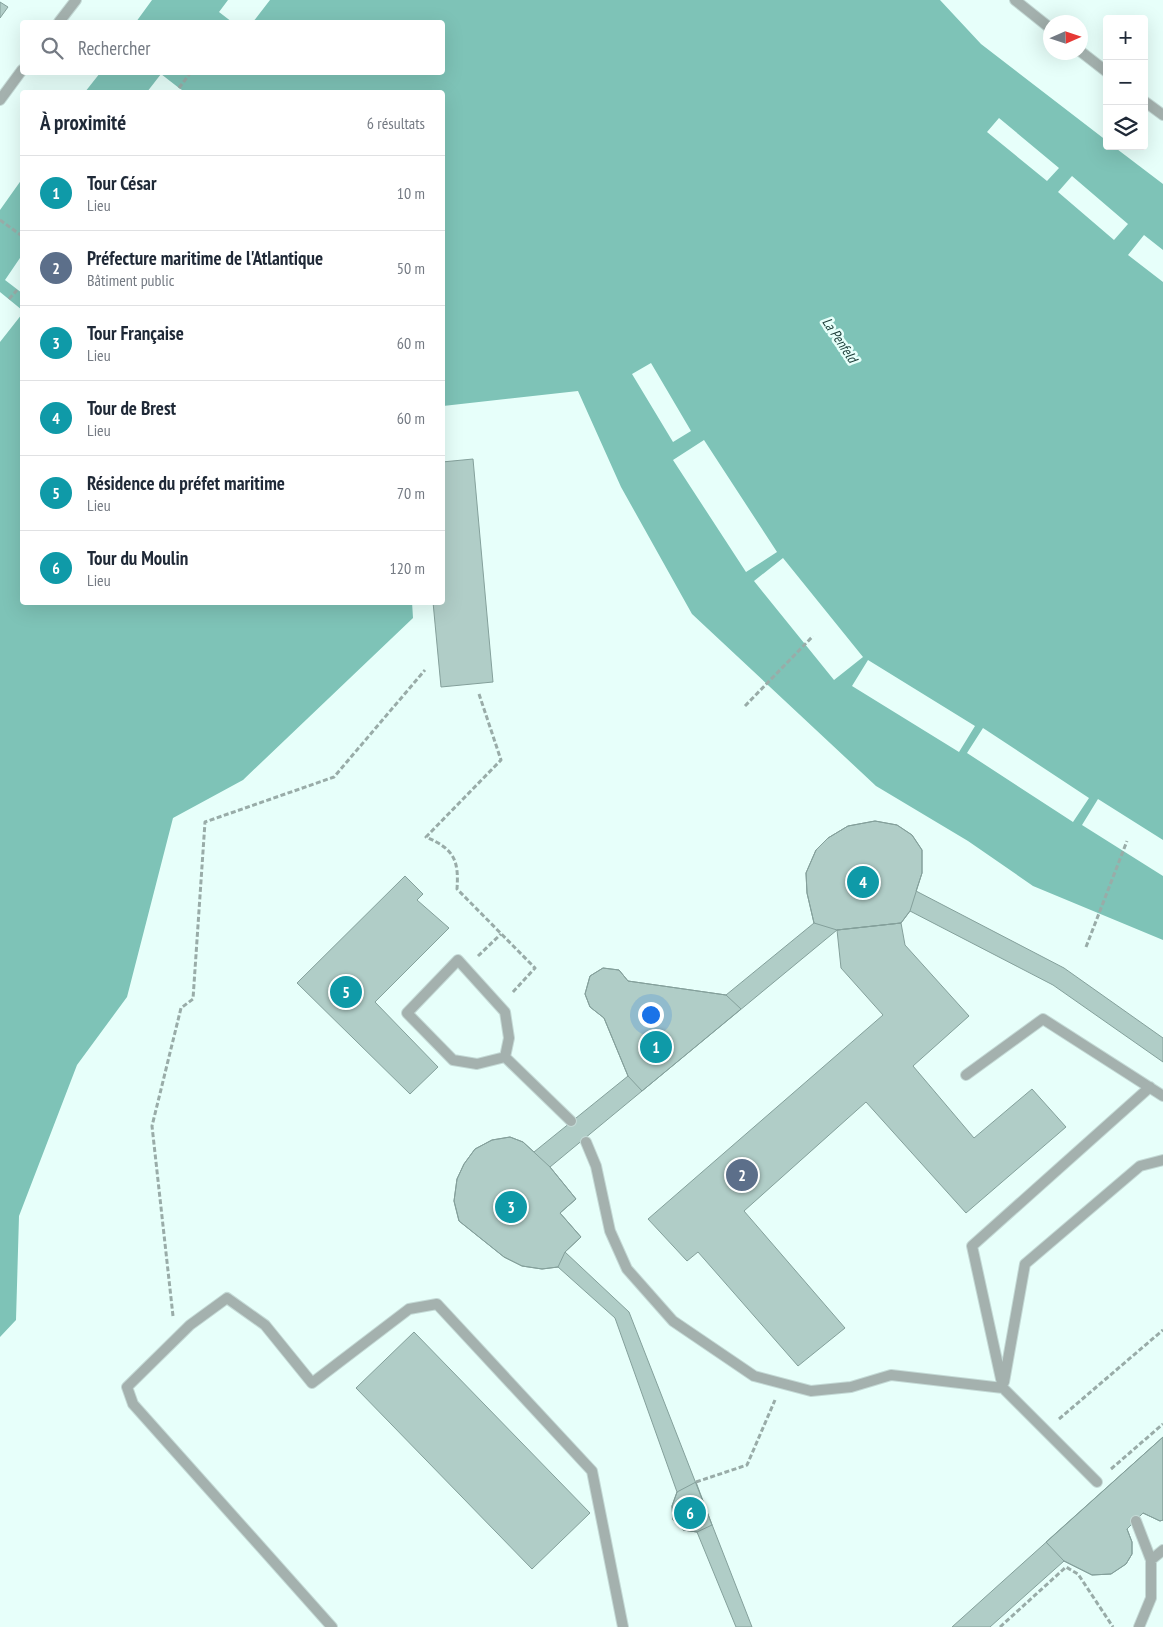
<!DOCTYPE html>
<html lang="fr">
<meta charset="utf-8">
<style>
:root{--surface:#fff;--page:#f2f2f3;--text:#1f2937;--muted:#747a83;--line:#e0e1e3;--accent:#7c3aed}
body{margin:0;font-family:"PT Sans Narrow",sans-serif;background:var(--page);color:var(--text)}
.controls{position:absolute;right:15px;top:15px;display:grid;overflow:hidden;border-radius:5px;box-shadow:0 5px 20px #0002}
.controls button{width:45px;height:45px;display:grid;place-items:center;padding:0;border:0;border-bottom:1px solid var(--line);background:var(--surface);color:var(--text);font:25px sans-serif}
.compass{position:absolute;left:1043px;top:15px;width:45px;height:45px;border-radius:50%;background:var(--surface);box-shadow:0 5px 20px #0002;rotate:87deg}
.you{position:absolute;left:650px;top:1014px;width:18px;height:18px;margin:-12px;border:4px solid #fff;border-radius:50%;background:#1a73e8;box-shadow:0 0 0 8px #1a73e833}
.badge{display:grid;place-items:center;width:32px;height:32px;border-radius:50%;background:var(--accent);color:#fff;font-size:16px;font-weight:700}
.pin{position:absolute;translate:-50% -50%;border:2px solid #fff;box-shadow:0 1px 5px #0006}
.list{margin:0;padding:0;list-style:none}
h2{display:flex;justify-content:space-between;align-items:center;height:65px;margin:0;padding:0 20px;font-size:21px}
h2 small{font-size:16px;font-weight:400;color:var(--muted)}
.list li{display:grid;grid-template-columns:32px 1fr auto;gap:15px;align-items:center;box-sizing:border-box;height:75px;padding:0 20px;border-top:1px solid var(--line)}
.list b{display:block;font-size:19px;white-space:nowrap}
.list p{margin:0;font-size:16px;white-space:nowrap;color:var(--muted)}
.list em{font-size:16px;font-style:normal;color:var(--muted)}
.icon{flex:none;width:28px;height:28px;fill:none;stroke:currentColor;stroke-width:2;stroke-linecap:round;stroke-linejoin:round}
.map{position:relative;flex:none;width:1163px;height:1627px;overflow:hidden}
.search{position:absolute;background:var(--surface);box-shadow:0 5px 20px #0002;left:20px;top:20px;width:425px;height:55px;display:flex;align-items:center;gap:12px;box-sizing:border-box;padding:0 18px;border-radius:5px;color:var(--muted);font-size:19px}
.panel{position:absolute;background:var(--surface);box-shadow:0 5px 20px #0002;left:20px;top:90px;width:425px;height:515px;border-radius:5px}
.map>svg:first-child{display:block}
.water{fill:#7ec3b7}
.pier{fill:#e7fffa}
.building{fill:#b0cdc7;stroke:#84a09b}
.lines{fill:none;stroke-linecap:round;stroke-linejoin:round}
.lane-casing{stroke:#c4dad6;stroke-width:12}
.path{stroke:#99aca8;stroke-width:3;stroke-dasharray:5 2.5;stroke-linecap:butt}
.lane{stroke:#a4b1ae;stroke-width:10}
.labels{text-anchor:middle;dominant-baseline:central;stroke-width:5;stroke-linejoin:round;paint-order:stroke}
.water-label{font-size:14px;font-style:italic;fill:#183934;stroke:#e7fffa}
</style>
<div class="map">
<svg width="1163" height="1627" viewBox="0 0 1163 1627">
<rect width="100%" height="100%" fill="#e7fffa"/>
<path class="water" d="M152 0H940L981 44 1107 141V146H1113L1163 184V940L1033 886 968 841 876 786 692 614 621 487 578 391 443 406 442 92H85L100 73 442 72V22H136Z
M22 179V602H412L413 618 243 780 173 818 127 997 77 1065 19 1216 16 1320 0 1337V210Z"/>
<path class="pier" d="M228 0H270L253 22H232L219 12Z
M161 74 179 88 185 92H147Z
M999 118 1059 168 1047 181 987 132Z
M1072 176 1128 224 1114 240 1058 192Z
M1144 235 1163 250V282L1128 255Z
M22 255V293L5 280Z
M0 292 22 310V314L0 342Z
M651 363 691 431 673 442 632 374Z
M704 440 777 552 746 572 673 460Z
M783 558 863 657 834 680 754 581Z
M868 660 975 726 959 752 852 686Z
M983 728 1089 798 1073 822 967 753Z
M1098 799 1163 840V876L1082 825Z"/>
<path class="building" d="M0 2 8 7 0 18Z
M473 459 493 682 441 687 433 602H442V462Z
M875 821 897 825 912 835 922 850V873L916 891 1064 968 1163 1038V1062L1053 985 910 911 901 923 837 930 550 1167 576 1199 560 1213 581 1237 565 1252 629 1312 752 1627H736L697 1532 683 1530 673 1520 672 1506 677 1492 615 1318 558 1267 542 1269 522 1266 504 1257 459 1221 454 1201 457 1179 464 1164 475 1149 492 1140 510 1137 523 1142 534 1152 628 1076 604 1018 590 1007 585 994 590 976 603 968 619 970 628 981 726 995 814 923 807 893 806 873 816 850 828 838 848 826Z
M875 821 897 825 912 835 922 850V873L910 911 901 923 837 930 814 923 807 893 806 873 816 850 828 838 848 826Z
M405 876 423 894 417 900 449 928 375 1002 438 1067 410 1094 297 983Z
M901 923 905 945 969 1016 913 1066 974 1138 1032 1089 1066 1127 966 1213 866 1102 744 1211 845 1328 798 1366 698 1252 687 1261 648 1219 883 1015 841 968 837 930Z
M603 968 619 970 628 981 726 995 741 1009 642 1091 628 1076 604 1018 590 1007 585 994 590 976Z
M510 1137 523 1142 550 1167 576 1199 560 1213 581 1237 565 1252 558 1267 542 1269 522 1266 504 1257 459 1221 454 1201 457 1179 464 1164 475 1149 492 1140Z
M414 1332 590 1513 532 1569 356 1388Z
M1163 1437V1520L1160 1521 1143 1513 1127 1529 1132 1542V1554L1126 1564 1111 1574 1092 1575 1064 1561 990 1627H952Z
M1163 1437V1520L1160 1521 1143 1513 1127 1529 1132 1542V1554L1126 1564 1111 1574 1092 1575 1064 1561 1046 1542Z
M696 1482 712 1525 697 1532 683 1530 673 1520 672 1506 677 1492Z"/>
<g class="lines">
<g class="lane-casing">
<path id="lane" d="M1015 0 1050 28
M59 22 76 0
M1080 51 1107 72
M0 100 22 70
M1144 101 1163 115
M505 1057 509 1038 505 1012 458 960 407 1013 453 1060 477 1064 505 1057 571 1121
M966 1075 1043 1019 1163 1096
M586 1142 596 1166 610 1231 627 1269 673 1321 754 1376 811 1391 851 1387 891 1375 1003 1388 1097 1482
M1004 1382 1025 1264 1140 1166 1163 1160
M1003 1388 972 1246 1150 1087
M1136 1521 1151 1560V1598L1139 1627
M1151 1560 1163 1550
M332 1627 133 1404 127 1387 190 1325 227 1298 265 1325 312 1383 409 1309 437 1304 592 1471 623 1627"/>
</g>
<path class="path" d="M230 22 231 21
M179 88 191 72
M0 220 22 236
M9 299 17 290
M479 694 501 760 426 837C454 849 459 860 457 889L535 968 512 993
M745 706 813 636
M1086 947 1127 841
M478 956 501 934
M173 1316 152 1126 181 1008 193 999 205 822 334 777 425 670
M1059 1419 1163 1330
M1111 1469 1163 1424
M696 1482 747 1465 775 1400
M1000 1627 1066 1567 1078 1574 1113 1627"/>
<use href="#lane" class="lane"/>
</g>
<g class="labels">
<g class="water-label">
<text transform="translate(840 340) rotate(56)">La Penfeld</text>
</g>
</g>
</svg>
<div class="controls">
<button>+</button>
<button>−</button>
<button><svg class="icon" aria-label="layers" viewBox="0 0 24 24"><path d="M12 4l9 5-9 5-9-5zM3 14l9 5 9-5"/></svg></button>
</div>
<svg class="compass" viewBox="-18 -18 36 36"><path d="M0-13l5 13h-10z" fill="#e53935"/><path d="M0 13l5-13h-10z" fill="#747a83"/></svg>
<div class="you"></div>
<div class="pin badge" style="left:656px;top:1047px;background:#0f9aa8">1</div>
<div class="pin badge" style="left:742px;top:1175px;background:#5c6f8a">2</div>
<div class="pin badge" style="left:511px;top:1207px;background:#0f9aa8">3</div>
<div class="pin badge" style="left:863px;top:882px;background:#0f9aa8">4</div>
<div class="pin badge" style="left:346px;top:992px;background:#0f9aa8">5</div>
<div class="pin badge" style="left:690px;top:1513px;background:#0f9aa8">6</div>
<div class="search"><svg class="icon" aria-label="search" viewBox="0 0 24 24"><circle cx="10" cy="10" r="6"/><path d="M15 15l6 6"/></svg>Rechercher</div>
<section class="panel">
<h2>À proximité<small>6 résultats</small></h2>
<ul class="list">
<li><span class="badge" style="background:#0f9aa8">1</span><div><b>Tour César</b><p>Lieu</p></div><em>10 m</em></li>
<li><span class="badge" style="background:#5c6f8a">2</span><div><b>Préfecture maritime de l'Atlantique</b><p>Bâtiment public</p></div><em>50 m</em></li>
<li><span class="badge" style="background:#0f9aa8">3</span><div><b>Tour Française</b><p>Lieu</p></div><em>60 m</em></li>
<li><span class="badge" style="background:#0f9aa8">4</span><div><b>Tour de Brest</b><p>Lieu</p></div><em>60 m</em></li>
<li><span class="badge" style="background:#0f9aa8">5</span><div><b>Résidence du préfet maritime</b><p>Lieu</p></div><em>70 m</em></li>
<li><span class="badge" style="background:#0f9aa8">6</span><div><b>Tour du Moulin</b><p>Lieu</p></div><em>120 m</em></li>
</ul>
</section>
</div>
